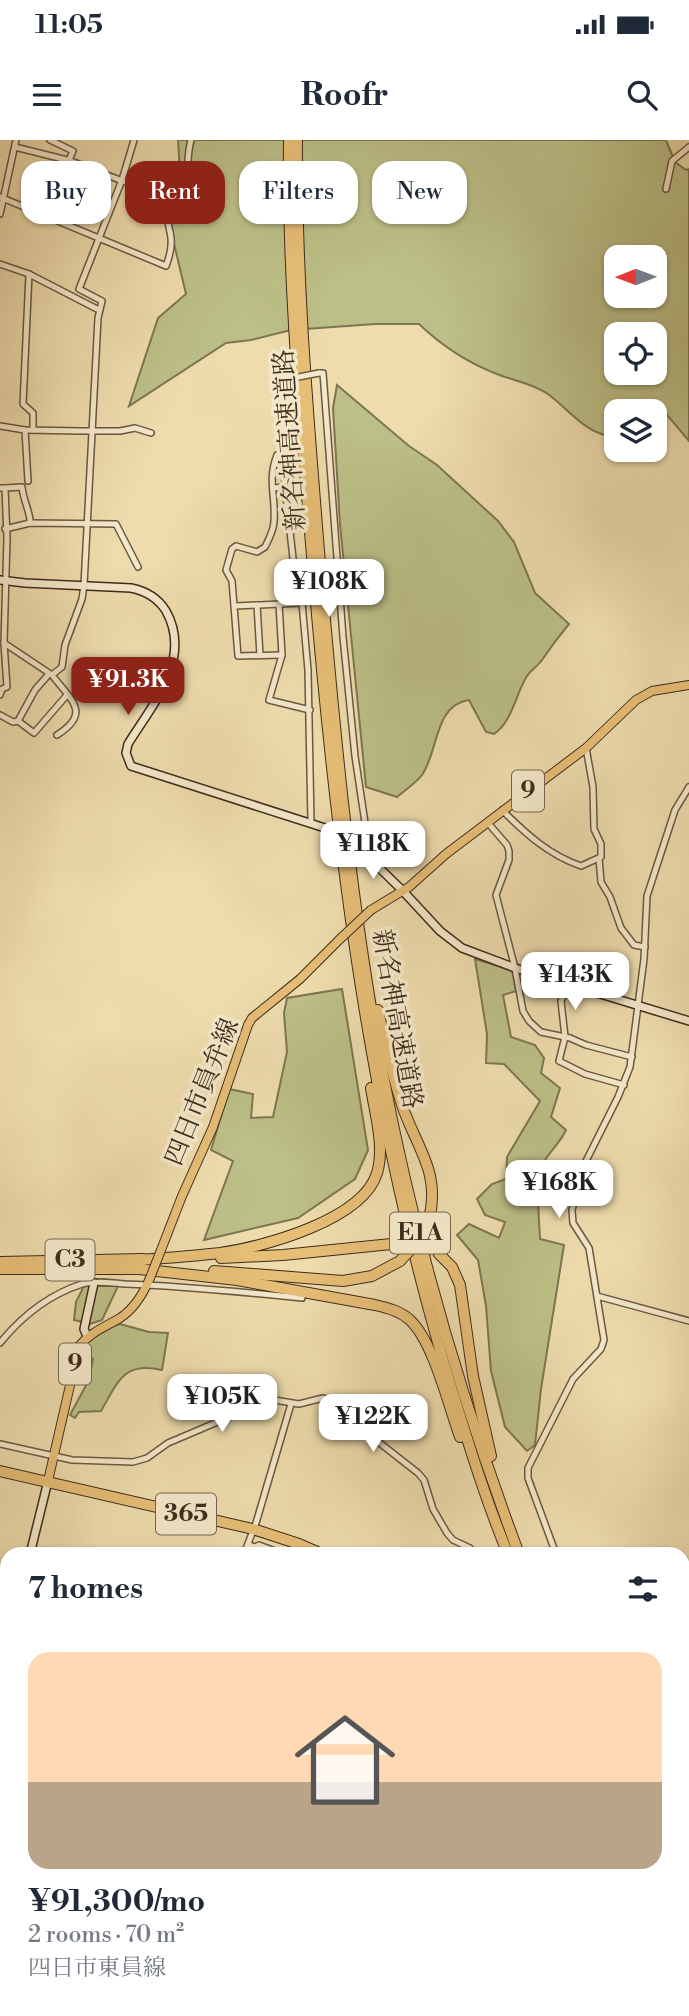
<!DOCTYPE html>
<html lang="en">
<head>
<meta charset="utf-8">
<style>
  :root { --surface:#fff; --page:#f2f2f3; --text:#1f2937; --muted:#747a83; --line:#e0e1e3; --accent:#8f2418 }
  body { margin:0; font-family:"Libre Bodoni","Noto Serif JP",serif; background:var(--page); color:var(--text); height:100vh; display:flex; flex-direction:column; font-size:26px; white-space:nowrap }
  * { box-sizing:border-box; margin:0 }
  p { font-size:23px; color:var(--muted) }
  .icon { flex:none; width:38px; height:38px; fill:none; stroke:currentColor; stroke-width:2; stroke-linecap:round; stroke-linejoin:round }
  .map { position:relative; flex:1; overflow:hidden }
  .side { position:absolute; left:0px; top:1407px; width:690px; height:469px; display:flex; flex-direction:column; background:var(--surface); border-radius:21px 21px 0 0; box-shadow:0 2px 5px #0004 }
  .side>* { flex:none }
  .top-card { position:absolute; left:21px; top:21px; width:648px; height:63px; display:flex; gap:14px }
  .needle { width:46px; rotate:269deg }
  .controls { position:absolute; left:604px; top:105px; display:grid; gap:14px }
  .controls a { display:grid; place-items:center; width:63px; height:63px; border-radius:14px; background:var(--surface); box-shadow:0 2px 5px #0004; font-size:35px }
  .price { position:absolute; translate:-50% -60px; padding:0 16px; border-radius:14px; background:#fff; color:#222; font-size:23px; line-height:46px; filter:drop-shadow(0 2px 4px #0008) }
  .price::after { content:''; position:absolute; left:50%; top:42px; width:21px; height:16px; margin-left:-10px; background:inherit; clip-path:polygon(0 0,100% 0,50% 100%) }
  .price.active { background:var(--accent); color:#fff }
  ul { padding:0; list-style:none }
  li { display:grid; align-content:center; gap:14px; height:371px; padding:0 28px }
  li+li { border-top:2px solid var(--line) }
  li span { display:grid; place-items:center; height:217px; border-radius:21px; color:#555 }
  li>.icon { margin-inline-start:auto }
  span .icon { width:126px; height:126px; fill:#fffc; stroke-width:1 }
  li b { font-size:30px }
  h2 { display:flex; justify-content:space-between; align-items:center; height:84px; padding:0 28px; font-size:30px }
  .chip { padding:0 24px; border-radius:21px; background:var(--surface); box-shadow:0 2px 5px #0004; font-size:24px; line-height:63px }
  .chip.active { background:var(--accent); color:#fff }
  .status { display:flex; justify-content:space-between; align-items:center; height:49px; padding:0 35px; background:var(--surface); direction:ltr }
  .status svg { height:19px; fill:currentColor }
  header { display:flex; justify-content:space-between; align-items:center; height:91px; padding:0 28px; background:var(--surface); font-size:32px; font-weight:800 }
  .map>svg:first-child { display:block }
</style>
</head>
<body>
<div class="status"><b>11:05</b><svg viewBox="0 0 49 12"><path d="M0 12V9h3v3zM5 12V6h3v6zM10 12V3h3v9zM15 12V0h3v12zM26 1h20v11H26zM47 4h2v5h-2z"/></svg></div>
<header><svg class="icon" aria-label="menu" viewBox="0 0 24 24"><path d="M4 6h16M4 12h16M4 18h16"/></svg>Roofr<svg class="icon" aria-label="search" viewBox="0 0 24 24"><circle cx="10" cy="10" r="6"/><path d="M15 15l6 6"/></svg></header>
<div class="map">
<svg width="689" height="1876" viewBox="0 0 689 1876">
  <rect width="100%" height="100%" fill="#eedcad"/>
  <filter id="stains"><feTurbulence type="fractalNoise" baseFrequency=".00286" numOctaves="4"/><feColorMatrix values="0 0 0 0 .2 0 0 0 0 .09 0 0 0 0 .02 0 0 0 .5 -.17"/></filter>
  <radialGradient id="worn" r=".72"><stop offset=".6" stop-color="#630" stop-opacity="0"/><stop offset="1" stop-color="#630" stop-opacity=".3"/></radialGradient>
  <g fill="#bcbf87" stroke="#7d7652" stroke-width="2" fill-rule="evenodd">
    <path d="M178,0H666L675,22L686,30L689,29V301L663,270L653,267L644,271H616V293L610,296C584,292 568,269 548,254C532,243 514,241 497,234C468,223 441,205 419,184H375L291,190L251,200L226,203L129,266L158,178L186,154L170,87L171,57L181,49ZM616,117H654V156H616ZM616,194H654V233H616Z"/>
    <path d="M337,245L409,306L437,325L498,381L514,402L535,453L569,484C559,496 550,508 542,520C538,526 531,530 527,536C515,555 513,581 494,594L486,592L469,560C434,565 439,610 422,635C416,643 405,650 397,657L366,647L340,384L333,268Z"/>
    <path d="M475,819L512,830L516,851L503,855L511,897L535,905L544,918L541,933L560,948L551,977L566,990C561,1001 554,1007 547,1017C534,1036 539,1076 540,1099L564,1105L541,1249L535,1305L527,1311L505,1287L491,1231L486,1166L478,1120L457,1095L469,1084L499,1098L505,1082L485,1075L477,1059L492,1044L506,1039L507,1017L540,961L504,924L486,923L487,894Z"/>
    <path d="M342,849L368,1010L355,1039L298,1078L204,1100L233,1021L211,1010L229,949L253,954L251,978L273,977L287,912L284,873L287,858Z"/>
    <path d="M84,1146H118L102,1180L90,1184L74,1180L76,1162Z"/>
    <path d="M120,1184L149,1192L168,1193L162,1230C123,1221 118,1242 101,1271L79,1272L75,1278L70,1275L89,1240L93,1219L81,1212L96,1192Z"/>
  </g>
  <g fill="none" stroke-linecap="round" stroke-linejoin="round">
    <g stroke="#9eb9b5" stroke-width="8">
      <path d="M683,1449L689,1435"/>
      <path d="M682,1537L689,1532"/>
      <path d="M384,1876L387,1869"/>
    </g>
    <path stroke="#cbb990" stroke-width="10" stroke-dasharray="10 5" stroke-linecap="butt" d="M415,1104L439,1114"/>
    <defs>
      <g id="street">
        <path d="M50,0L73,11L69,20"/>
        <path d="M15,7L71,21L174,61"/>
        <path d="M666,49L672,21L689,7"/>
        <path d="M0,57L166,126C169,118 172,108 171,99C171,92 167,85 168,77C170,60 181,62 185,50C189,37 186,17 191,0"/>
        <path d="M0,74L16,0"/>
        <path d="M0,124L29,134L97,169"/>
        <path d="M29,134L23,264L33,273V290"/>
        <path d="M319,233H323L343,497L355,616L367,696L373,708L370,717"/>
        <path d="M0,286L25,290L81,291H120L135,288L151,293"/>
        <path d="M25,290L28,341"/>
        <path d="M277,315C267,341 276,356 274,381C274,390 269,399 265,407L257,412L236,406L232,409L226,430L232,441L238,516L282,515"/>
        <path d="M285,347L282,239H288"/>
        <path d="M0,348H5L7,398L4,503L7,547L2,549L0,555"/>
        <path d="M5,348L22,347C23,360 31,374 30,383"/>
        <path d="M273,348L285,347L294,427L302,463L308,530L311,682"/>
        <path d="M5,389L30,383L116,384L138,427"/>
        <path d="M279,464L282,515L269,560L310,570"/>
        <path d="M257,465L260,515"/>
        <path d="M235,466L302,463"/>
        <path d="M4,503L52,535L62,527L65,505L82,459L84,445L98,178L102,161L79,149L122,40L134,0"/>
        <path d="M52,535C71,560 92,573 57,595"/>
        <path d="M0,575L13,582L18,581L34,593L67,555"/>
        <path d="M18,581L35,550L49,534"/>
        <path d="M502,670C526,694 549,715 581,726L601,717V704L594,689L593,647L586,608"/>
        <path d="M488,683L507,705L509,711V720L496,755L515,828L523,871L529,881L541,892L570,898L586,905L632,917"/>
        <path d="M599,718L601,742L610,757L621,788L634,805L645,807"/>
        <path d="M569,845L561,861L565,897L559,921L585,934L624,945"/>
        <path d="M597,1156L689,1181"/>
        <path d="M0,1203C22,1176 48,1155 82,1144C94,1140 112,1143 125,1144C184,1146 243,1152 302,1158"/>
        <path d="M0,1304L72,1320L133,1322L147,1318L168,1303L234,1275L255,1263L274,1260L299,1264L323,1258L332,1261L358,1286L418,1333L424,1340L433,1369L447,1393L453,1400L470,1408L472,1414"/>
        <path d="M249,1405L255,1407L259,1405L283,1414"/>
        <path d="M244,1414L256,1383L291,1264"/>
        <path d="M556,1414L528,1338V1328L573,1239L601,1209L604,1200L589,1108L573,1083L572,1070L583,1027L618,957L630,927L644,819L647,756L675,670L689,647"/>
        <path d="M0,1471L7,1472"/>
        <path d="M682,1600L689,1590"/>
        <path d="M0,1634L7,1640"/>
        <path d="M682,1644L689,1649"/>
        <path d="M682,1662L689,1666"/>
        <path d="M682,1729L689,1720"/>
        <path d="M682,1766L689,1778"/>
        <path d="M447,1869L460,1876"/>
        <path d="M25,1876L28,1869"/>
        <path d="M73,1876L82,1869"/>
        <path d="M103,1876L105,1869"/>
        <path d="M144,1876L147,1869"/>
        <path d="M583,1876L588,1869"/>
      </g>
      <g id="secondary">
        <path d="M0,440L25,443L131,448C146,451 158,458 166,471C193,519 152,565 128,604L126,613L131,626L325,688"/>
        <path d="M362,711L402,750L440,791L462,808L515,828L689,881"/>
        <path d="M87,1196L84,1189L94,1143"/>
        <path d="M30,1414L48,1341"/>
        <path d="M682,1460L689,1445"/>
        <path d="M0,1542L7,1512"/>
        <path d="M682,1587L689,1581"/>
        <path d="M357,1876L361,1869"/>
        <path d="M434,1876L439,1869"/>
      </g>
      <g id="primary">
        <path d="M371,770L409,747L446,714L586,608L636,560L652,551L689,545"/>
        <path d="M161,1110L182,1056L213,987L248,885L252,878L300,839L340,799"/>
        <path d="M48,1341L79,1206C91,1192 105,1187 120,1178C134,1169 144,1152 150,1138"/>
      </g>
      <g id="highway">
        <path d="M289,0C287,147 302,294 314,440C337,714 371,986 452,1250C469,1305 486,1361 508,1414"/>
        <path d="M297,0C296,137 308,274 319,411C334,586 350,762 383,935C414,1097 461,1259 519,1414"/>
        <path d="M378,870C385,902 392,934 402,965C416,1007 441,1032 429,1079"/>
        <path d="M439,1114L452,1127L460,1145L473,1236L491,1316"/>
        <path d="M221,1118L283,1115L401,1103"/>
        <path d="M139,1120C166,1118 193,1116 220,1113C263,1107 363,1080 377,1033C385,1007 375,974 371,948"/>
        <path d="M0,1122L143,1119"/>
        <path d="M0,1129H143"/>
        <path d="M139,1129L237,1140L375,1165C388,1168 400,1171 410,1180C434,1203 448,1264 460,1297"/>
        <path d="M214,1131L343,1141L372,1136L400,1121"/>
        <path d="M0,1331L253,1389L299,1404L322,1414"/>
        <path d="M682,1653L689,1657"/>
        <path d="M682,1788L689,1801"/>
        <path d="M682,1805L689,1818"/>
      </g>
    </defs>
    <use href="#street" stroke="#6a5840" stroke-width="8"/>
    <use href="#secondary" stroke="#3e2c1c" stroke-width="10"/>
    <use href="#primary" stroke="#3e2c1c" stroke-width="10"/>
    <use href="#highway" stroke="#3e2c1c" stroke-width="12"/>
    <use href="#street" stroke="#f4e8ca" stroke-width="5"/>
    <use href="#secondary" stroke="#f4e8ca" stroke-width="7"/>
    <use href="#primary" stroke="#e7be76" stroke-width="8"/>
    <use href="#highway" stroke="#e7be76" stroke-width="10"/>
    <defs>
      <path id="street-bridge" d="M288,239L319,233"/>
      <path id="secondary-bridge" d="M325,688L362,711"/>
      <g id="primary-bridge">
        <path d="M340,799L371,770"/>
        <path d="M150,1138L161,1110"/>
      </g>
      <path id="highway-bridge" d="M400,1121L414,1106L429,1079"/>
    </defs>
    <use href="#street-bridge" stroke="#6a5840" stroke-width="8" stroke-linecap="butt"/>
    <use href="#secondary-bridge" stroke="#3e2c1c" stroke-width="10" stroke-linecap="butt"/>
    <use href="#primary-bridge" stroke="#3e2c1c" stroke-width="10" stroke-linecap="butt"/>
    <use href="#highway-bridge" stroke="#3e2c1c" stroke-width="12" stroke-linecap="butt"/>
    <use href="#street-bridge" stroke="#f4e8ca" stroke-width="5"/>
    <use href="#secondary-bridge" stroke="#f4e8ca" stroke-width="7"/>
    <use href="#primary-bridge" stroke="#e7be76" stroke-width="8"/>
    <use href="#highway-bridge" stroke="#e7be76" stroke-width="10"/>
  </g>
  <g text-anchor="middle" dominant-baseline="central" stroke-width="7" stroke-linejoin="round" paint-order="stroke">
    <g fill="#f4e8ca" stroke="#756450" stroke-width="2">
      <rect x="512" y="630.5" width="32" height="41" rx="5"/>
      <rect x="390" y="1072.5" width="60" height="41" rx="5"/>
      <rect x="45.5" y="1099.5" width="49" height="41" rx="5"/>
      <rect x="59" y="1203.5" width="32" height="41" rx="5"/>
      <rect x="156" y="1353.5" width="60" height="41" rx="5"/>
    </g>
    <g font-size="24" font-weight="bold" fill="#3e2c1c">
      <text x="528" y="651">9</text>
      <text x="420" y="1093">E1A</text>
      <text x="70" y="1120">C3</text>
      <text x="75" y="1224">9</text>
      <text x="186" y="1374">365</text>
    </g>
    <g font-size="26" fill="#3e2c1c" stroke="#f4e8ca">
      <text transform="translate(290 300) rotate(-94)">新名神高速道路</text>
      <text transform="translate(397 879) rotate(80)">新名神高速道路</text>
      <text transform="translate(202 952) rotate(-68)">四日市員弁線</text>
    </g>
  </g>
  <rect width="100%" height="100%" filter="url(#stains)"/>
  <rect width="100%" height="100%" fill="url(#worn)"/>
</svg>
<div class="controls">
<a><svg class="needle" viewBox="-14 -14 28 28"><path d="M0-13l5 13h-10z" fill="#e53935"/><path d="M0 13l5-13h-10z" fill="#747a83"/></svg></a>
<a><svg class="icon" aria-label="locate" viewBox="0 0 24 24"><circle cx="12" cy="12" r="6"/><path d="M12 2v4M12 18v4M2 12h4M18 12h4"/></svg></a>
<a><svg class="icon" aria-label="layers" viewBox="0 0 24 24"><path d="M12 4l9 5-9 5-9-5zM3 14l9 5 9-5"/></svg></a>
</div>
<b class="price" style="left:329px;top:479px">¥108K</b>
<b class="price active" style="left:128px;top:577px">¥91.3K</b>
<b class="price" style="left:373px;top:741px">¥118K</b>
<b class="price" style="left:575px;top:872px">¥143K</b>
<b class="price" style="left:559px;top:1080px">¥168K</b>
<b class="price" style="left:222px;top:1294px">¥105K</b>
<b class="price" style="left:373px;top:1314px">¥122K</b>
<div class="top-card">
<a class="chip">Buy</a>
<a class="chip active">Rent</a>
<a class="chip">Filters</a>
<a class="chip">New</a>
</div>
<section class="side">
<h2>7 homes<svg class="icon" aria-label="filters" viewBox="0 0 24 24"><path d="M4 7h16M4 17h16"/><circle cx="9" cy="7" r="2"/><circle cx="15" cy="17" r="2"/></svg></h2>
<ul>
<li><span style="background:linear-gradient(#ffd9b3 60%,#b9a48a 0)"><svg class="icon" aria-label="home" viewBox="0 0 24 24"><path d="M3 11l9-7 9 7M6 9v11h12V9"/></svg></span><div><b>¥91,300/mo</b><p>2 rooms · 70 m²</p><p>四日市東員線</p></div></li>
</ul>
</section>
</div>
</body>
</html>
